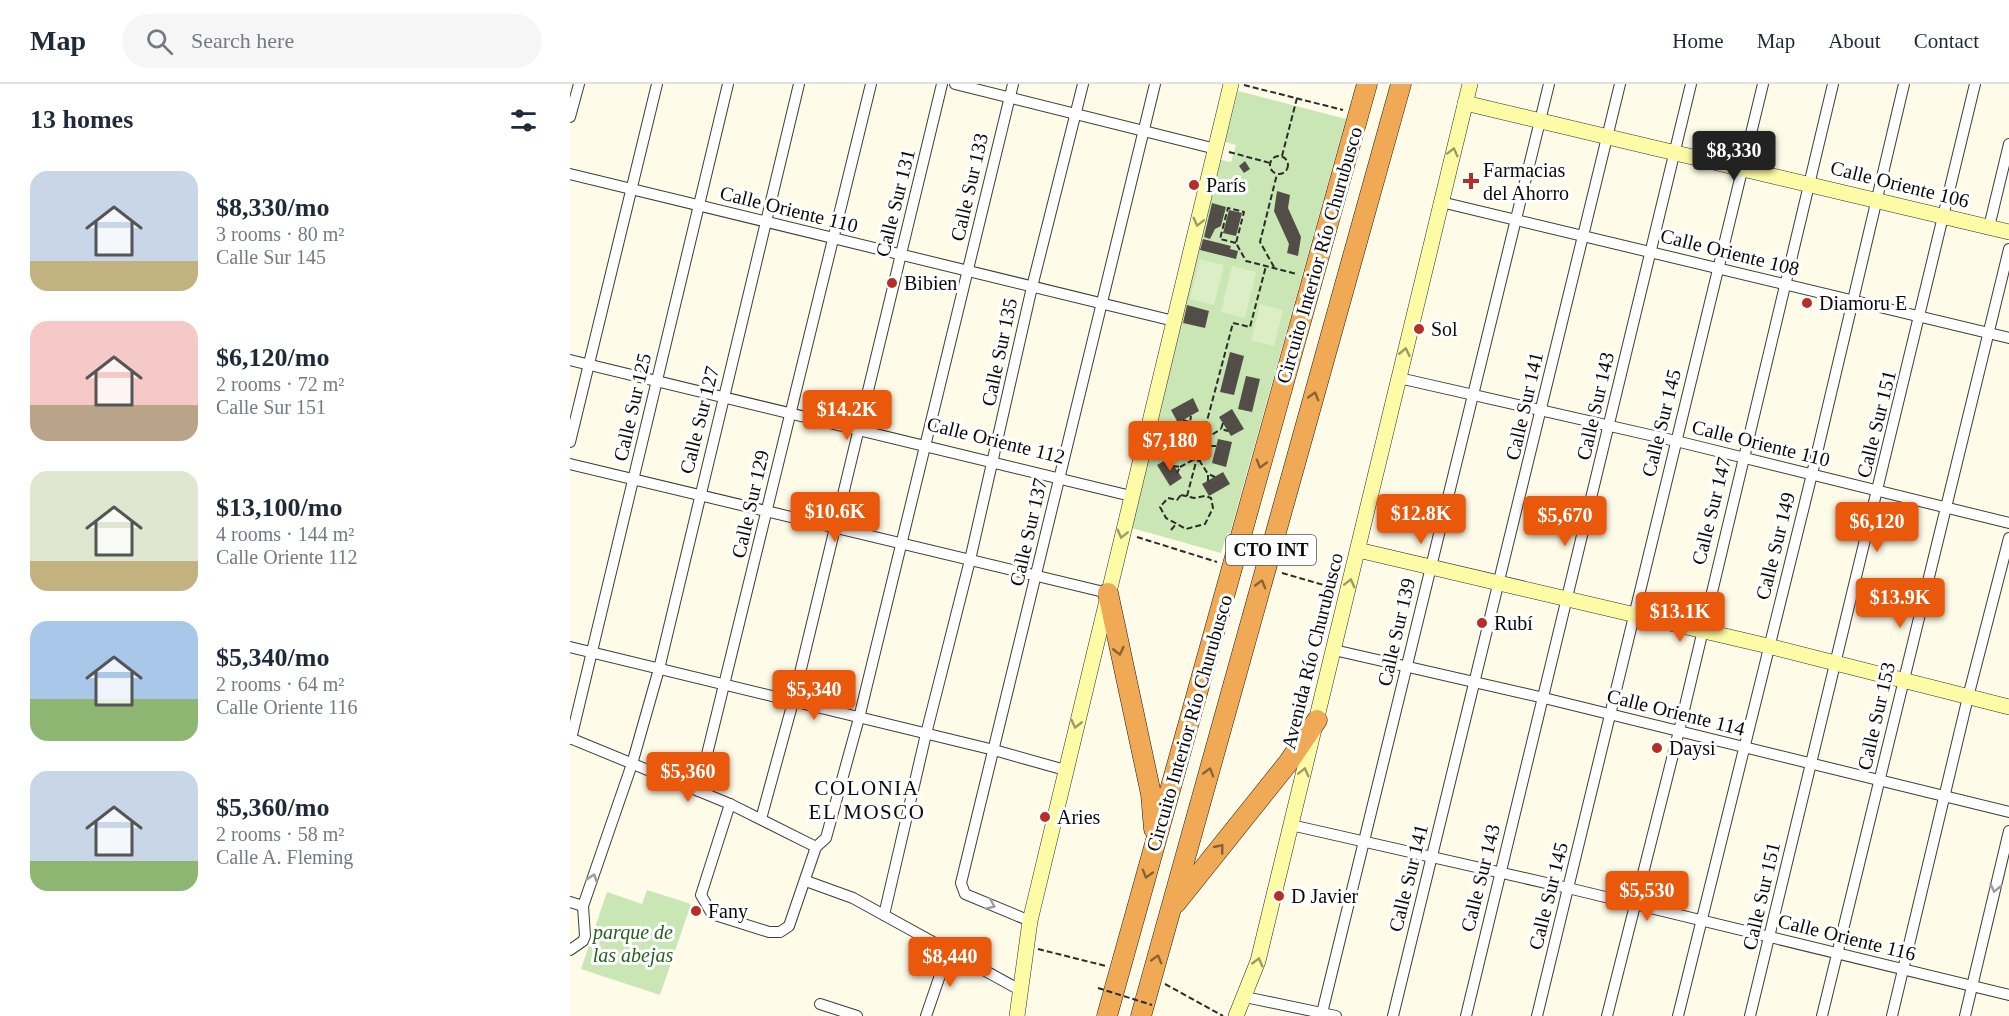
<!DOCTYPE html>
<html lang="en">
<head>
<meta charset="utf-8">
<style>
  :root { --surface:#fff; --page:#f6f6f7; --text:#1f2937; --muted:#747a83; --line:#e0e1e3; --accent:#ea580c }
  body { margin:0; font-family:"Times New Roman",serif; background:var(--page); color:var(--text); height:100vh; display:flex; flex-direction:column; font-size:22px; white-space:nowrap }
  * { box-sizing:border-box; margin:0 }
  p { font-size:20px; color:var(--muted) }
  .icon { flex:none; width:33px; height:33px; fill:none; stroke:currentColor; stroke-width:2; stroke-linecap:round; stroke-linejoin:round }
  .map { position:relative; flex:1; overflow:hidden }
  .sheet { display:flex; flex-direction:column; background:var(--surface); width:570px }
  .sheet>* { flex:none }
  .price { position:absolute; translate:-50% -51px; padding:0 14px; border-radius:6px; background:var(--accent); color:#fff; font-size:20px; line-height:39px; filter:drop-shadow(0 2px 3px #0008) }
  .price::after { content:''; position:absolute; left:50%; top:36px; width:18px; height:14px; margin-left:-9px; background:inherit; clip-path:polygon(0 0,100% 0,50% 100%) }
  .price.on { background:#222; color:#fff }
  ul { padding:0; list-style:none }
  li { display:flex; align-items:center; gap:18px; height:150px; padding:0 30px }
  li span { display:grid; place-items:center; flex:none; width:168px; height:120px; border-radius:18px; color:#555 }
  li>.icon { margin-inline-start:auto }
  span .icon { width:72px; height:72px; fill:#fffc; stroke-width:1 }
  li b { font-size:26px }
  h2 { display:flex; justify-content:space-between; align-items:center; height:72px; padding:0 30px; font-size:26px }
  header { display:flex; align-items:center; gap:36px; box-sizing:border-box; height:84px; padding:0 30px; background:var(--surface); border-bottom:2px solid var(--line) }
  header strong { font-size:28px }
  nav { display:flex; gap:33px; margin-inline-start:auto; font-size:21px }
  .search { width:420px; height:54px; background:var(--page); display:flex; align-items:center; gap:15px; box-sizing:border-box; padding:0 21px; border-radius:33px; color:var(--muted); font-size:22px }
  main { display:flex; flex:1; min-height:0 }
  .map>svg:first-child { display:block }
</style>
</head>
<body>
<header>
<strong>Map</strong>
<div class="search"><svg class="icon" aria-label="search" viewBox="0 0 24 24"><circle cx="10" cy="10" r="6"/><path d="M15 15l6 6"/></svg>Search here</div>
<nav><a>Home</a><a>Map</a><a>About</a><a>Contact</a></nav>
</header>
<main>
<section class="sheet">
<h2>13 homes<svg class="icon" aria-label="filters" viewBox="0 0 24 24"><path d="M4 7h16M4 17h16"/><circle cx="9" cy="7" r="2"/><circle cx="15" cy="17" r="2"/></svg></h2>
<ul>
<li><span style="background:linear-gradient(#c9d6e8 75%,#c2b280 0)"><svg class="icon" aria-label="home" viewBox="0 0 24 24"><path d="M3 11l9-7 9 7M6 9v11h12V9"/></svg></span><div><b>$8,330/mo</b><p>3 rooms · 80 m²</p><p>Calle Sur 145</p></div></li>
<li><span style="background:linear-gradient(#f6c9c9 70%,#b9a48a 0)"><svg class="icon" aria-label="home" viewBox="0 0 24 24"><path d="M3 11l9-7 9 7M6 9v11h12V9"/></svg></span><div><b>$6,120/mo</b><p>2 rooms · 72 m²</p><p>Calle Sur 151</p></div></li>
<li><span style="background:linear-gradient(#dfe7d0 75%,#c2b280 0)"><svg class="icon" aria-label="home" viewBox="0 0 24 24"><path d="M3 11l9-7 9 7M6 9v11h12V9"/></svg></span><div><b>$13,100/mo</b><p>4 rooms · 144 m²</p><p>Calle Oriente 112</p></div></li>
<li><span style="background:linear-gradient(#a9c7e8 65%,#8fb573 0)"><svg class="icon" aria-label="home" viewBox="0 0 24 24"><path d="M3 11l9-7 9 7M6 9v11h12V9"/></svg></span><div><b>$5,340/mo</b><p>2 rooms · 64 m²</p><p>Calle Oriente 116</p></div></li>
<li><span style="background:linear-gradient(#c9d6e8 75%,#8fb573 0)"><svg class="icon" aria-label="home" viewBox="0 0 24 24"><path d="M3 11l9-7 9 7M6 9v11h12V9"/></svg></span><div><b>$5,360/mo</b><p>2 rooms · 58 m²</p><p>Calle A. Fleming</p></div></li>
</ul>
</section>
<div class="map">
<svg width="1439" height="932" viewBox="0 0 1439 932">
  <rect width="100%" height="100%" fill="#fefce8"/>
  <g fill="#cae6b4">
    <path d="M668,7L776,35L660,449H657L651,469L562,444L651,76L661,78L666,61L655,58Z"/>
    <path d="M77,806L121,820L90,911L11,885L37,808L72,820Z"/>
  </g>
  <g fill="#dceec6">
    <path d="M630,175L654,181L644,221L620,215Z"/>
    <path d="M662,182L686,188L675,234L651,228Z"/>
    <path d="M690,220L713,226L704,262L681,257Z"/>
  </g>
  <g fill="#524d47">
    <path d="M675,77L680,85L674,89L669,82Z"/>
    <path d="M707,107L720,111L718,124L731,153L728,172L717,169L719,160L704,127Z"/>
    <path d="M642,119L656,123L651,142L645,145L640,155L634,153Z"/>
    <path d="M659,126L672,129L666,152L653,149Z"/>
    <path d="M633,155L661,162L660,165L668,167L666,175L630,166Z"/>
    <path d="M617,221L639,227L635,244L613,239Z"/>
    <path d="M660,268L674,272L664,311L650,308Z"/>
    <path d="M676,292L690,295L682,328L668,325Z"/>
    <path d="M623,314L629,327L608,339L601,326Z"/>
    <path d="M662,325L674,345L661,352L649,333Z"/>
    <path d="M606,345L620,349L614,372L599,368Z"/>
    <path d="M648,355L662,358L656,383L642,379Z"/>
    <path d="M599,374L612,394L600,402L587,381Z"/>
    <path d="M653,388L660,400L639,412L632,400Z"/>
  </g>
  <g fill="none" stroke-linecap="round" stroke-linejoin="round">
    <defs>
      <g id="street">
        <path d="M385,0L646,65"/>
        <path d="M0,33L9,0"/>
        <path d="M0,90L604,237"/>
        <path d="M871,118L1439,254"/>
        <path d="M1419,143L1439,60"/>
        <path d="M0,276L561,412"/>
        <path d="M829,294L1106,357L1439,439"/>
        <path d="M0,358L87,0"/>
        <path d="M0,380L538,509"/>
        <path d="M0,563L424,666L495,686"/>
        <path d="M764,566L974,614L1439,728"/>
        <path d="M0,654L160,720L246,763"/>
        <path d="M1,655L158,0"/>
        <path d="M128,707L301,0"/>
        <path d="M160,720L131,811L142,830L199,848H210L219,842L246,763L256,754L289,634L443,0"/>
        <path d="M191,735L223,618L372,0"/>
        <path d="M721,741L998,804L1439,911"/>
        <path d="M236,797L283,814L450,906"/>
        <path d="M0,818L13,822"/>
        <path d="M314,831L356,650L400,476L462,203L513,0"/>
        <path d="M460,837L395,810L391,799L585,0"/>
        <path d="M0,866L13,857L15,852L13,822L62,680L89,585L229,0"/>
        <path d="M675,913L766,932"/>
        <path d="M250,920L287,932"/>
        <path d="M752,929L979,0"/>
        <path d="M356,932L378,868"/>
        <path d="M823,932L1050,0"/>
        <path d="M896,932L1121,0"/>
        <path d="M967,932L1193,0"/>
        <path d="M1037,932L1109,647L1263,0"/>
        <path d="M1108,932L1242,390L1334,0"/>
        <path d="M1180,932L1405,0"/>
        <path d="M1252,932L1439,165"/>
        <path d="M1322,932L1398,613L1439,454"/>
        <path d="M1395,932L1439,747"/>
      </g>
      <g id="secondary">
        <path d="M895,19L1439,148"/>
        <path d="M788,466L1198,562L1439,623"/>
        <path d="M447,932L460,837L661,0"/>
        <path d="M666,932L688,877L900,0"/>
      </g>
      <g id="highway">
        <path d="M538,509L581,710L584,745"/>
        <path d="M606,819L718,679L747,636"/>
        <path d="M537,932L797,0"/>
        <path d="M571,932L831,0"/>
      </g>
    </defs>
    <use href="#street" stroke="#3d3d3d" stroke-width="12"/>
    <use href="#secondary" stroke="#2c2c2c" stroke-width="16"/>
    <use href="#highway" stroke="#1b1b1b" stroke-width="21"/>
    <g stroke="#2c2c2c" stroke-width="2" stroke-dasharray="6 3" stroke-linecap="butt">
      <path d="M674,1L773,26"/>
      <path d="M659,68L700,79"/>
      <circle cx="709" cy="81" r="9"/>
      <path d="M712,72L727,14"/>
      <path d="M666,159L650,155L658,124L674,128L666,159L676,177L727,190"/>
      <path d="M704,183L690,158L707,90"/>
      <path d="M613,336L620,338L621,332"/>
      <path d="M620,338L630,353"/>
      <path d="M653,339L651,345L658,347"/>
      <path d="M633,352L663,239L680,243L696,182"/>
      <path d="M633,352C642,366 642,371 626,378L619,368L620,361Z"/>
      <path d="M616,355L622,358"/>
      <path d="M635,355L651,345"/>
      <path d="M640,362H646"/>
      <path d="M629,376L638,390"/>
      <path d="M603,382L610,383L607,389"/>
      <path d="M610,383L623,376"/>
      <path d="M638,397V390L645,393"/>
      <path d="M611,411L624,414L635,412L641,414L643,424L635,440L616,445L596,434L590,423L598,414L607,416Z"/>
      <path d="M617,412L626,378"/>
      <path d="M601,446L607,439"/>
      <path d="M567,453L647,478"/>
      <path d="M712,489L764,504"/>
      <path d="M468,865L536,882"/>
      <path d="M595,900L653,932"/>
    </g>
    <use href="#street" stroke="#fff" stroke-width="10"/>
    <use href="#secondary" stroke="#fdfba5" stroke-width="15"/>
    <use href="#highway" stroke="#f0aa55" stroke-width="20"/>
    <g stroke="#2c2c2c" stroke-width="2" stroke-dasharray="6 3" stroke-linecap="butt">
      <path d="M659,451L708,467"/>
      <path d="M528,904L582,921"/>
    </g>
  </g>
  <defs><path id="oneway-chevron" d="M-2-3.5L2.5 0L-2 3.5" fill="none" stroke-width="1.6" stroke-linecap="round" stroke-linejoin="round" transform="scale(1.5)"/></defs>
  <g stroke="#9c9b67">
    <use href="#oneway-chevron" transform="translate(883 68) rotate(-76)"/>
    <use href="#oneway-chevron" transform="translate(628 138) rotate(104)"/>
    <use href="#oneway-chevron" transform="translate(835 268) rotate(-77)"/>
    <use href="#oneway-chevron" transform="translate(552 450) rotate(104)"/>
    <use href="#oneway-chevron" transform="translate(780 499) rotate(-76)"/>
    <use href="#oneway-chevron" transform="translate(506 640) rotate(103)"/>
    <use href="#oneway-chevron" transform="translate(734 688) rotate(-76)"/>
    <use href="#oneway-chevron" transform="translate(688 878) rotate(-75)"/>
  </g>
  <g stroke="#886233">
    <use href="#oneway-chevron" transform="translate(744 312) rotate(-74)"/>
    <use href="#oneway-chevron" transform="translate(691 380) rotate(106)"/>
    <use href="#oneway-chevron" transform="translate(691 500) rotate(-74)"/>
    <use href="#oneway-chevron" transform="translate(549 567) rotate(77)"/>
    <use href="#oneway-chevron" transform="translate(639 688) rotate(-74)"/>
    <use href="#oneway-chevron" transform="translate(650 764) rotate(-51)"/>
    <use href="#oneway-chevron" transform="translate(577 790) rotate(106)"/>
    <use href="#oneway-chevron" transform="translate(587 875) rotate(-74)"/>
  </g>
  <g stroke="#9d9d9d">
    <use href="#oneway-chevron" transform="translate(23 794) rotate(-71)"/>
    <use href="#oneway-chevron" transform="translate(1425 804) rotate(103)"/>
    <use href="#oneway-chevron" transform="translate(421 821) rotate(23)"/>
  </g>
  <g fill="#b52e28" stroke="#fff" stroke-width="2">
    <path d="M898 88h6v6h6v6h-6v6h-6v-6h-6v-6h6z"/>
    <circle cx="624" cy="101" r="6"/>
    <circle cx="322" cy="199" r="6"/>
    <circle cx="1237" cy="219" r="6"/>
    <circle cx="849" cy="245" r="6"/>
    <circle cx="912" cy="539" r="6"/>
    <circle cx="1087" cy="664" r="6"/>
    <circle cx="475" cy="733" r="6"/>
    <circle cx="709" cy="812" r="6"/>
    <circle cx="126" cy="827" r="6"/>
  </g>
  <g text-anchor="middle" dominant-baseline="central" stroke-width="6" stroke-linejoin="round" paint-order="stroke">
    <rect fill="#fff" stroke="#545454" stroke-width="1.5" x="656" y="451" width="90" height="30" rx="4.5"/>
    <g font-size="18" font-weight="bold" fill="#0a0a0a">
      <text x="701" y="466">CTO INT</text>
    </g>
    <g font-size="20" fill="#0a0a0a" stroke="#fff" text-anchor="start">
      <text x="913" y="86">Farmacias<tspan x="913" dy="23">del Ahorro</tspan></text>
      <text x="636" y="101">París</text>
      <text x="334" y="199">Bibien</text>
      <text x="1249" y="219">Diamoru E</text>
      <text x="861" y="245">Sol</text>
      <text x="924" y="539">Rubí</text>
      <text x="1099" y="664">Daysi</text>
      <text x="487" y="733">Aries</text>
      <text x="721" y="812">D Javier</text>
      <text x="138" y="827">Fany</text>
    </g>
    <g font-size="20" fill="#0a0a0a" stroke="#fff">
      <text transform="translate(1330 100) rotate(14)">Calle Oriente 106</text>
      <text transform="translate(399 103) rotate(-77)">Calle Sur 133</text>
      <text transform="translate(325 119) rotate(-76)">Calle Sur 131</text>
      <text transform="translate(219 125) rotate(14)">Calle Oriente 110</text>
      <text transform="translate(1160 168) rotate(14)">Calle Oriente 108</text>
      <text transform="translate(749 171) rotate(-74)">Circuito Interior Río Churubusco</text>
      <text transform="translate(429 268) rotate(-78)">Calle Sur 135</text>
      <text transform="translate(954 322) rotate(-77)">Calle Sur 141</text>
      <text transform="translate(1025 322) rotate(-77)">Calle Sur 143</text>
      <text transform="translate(62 323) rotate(-77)">Calle Sur 125</text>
      <text transform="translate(129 336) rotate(-76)">Calle Sur 127</text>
      <text transform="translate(1091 339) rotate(-76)">Calle Sur 145</text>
      <text transform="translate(1306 340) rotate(-76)">Calle Sur 151</text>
      <text transform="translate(426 356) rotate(14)">Calle Oriente 112</text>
      <text transform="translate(1191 359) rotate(14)">Calle Oriente 110</text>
      <text transform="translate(180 420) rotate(-77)">Calle Sur 129</text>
      <text transform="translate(1141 427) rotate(-76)">Calle Sur 147</text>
      <text transform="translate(458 448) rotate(-77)">Calle Sur 137</text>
      <text transform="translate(1205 462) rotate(-76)">Calle Sur 149</text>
      <text transform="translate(826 548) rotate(-77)">Calle Sur 139</text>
      <text transform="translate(742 567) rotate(-76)">Avenida Río Churubusco</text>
      <text transform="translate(1106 628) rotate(14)">Calle Oriente 114</text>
      <text transform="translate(1306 632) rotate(-77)">Calle Sur 153</text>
      <text transform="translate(619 639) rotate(-74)">Circuito Interior Río Churubusco</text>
      <text transform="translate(838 794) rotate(-76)">Calle Sur 141</text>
      <text transform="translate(910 794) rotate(-76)">Calle Sur 143</text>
      <text transform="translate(978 812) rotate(-76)">Calle Sur 145</text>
      <text transform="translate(1191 812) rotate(-77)">Calle Sur 151</text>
      <text transform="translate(1277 853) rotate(14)">Calle Oriente 116</text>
    </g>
    <g font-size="20" font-style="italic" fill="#255f1e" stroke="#fff">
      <text x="63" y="848">parque de<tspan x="63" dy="23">las abejas</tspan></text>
    </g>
    <g font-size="21" letter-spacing="1.5" fill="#0a0a0a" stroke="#fff">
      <text x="297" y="704">COLONIA<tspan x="297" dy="24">EL MOSCO</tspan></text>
    </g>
  </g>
</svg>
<b class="price on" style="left:1164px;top:98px">$8,330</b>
<b class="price" style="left:277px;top:357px">$14.2K</b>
<b class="price" style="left:600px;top:388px">$7,180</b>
<b class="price" style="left:265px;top:459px">$10.6K</b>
<b class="price" style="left:851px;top:461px">$12.8K</b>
<b class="price" style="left:995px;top:463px">$5,670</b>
<b class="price" style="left:1307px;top:469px">$6,120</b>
<b class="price" style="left:1330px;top:545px">$13.9K</b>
<b class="price" style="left:1110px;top:559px">$13.1K</b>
<b class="price" style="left:244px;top:637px">$5,340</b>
<b class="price" style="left:118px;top:719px">$5,360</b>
<b class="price" style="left:1077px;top:838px">$5,530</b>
<b class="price" style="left:380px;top:904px">$8,440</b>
</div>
</main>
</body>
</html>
